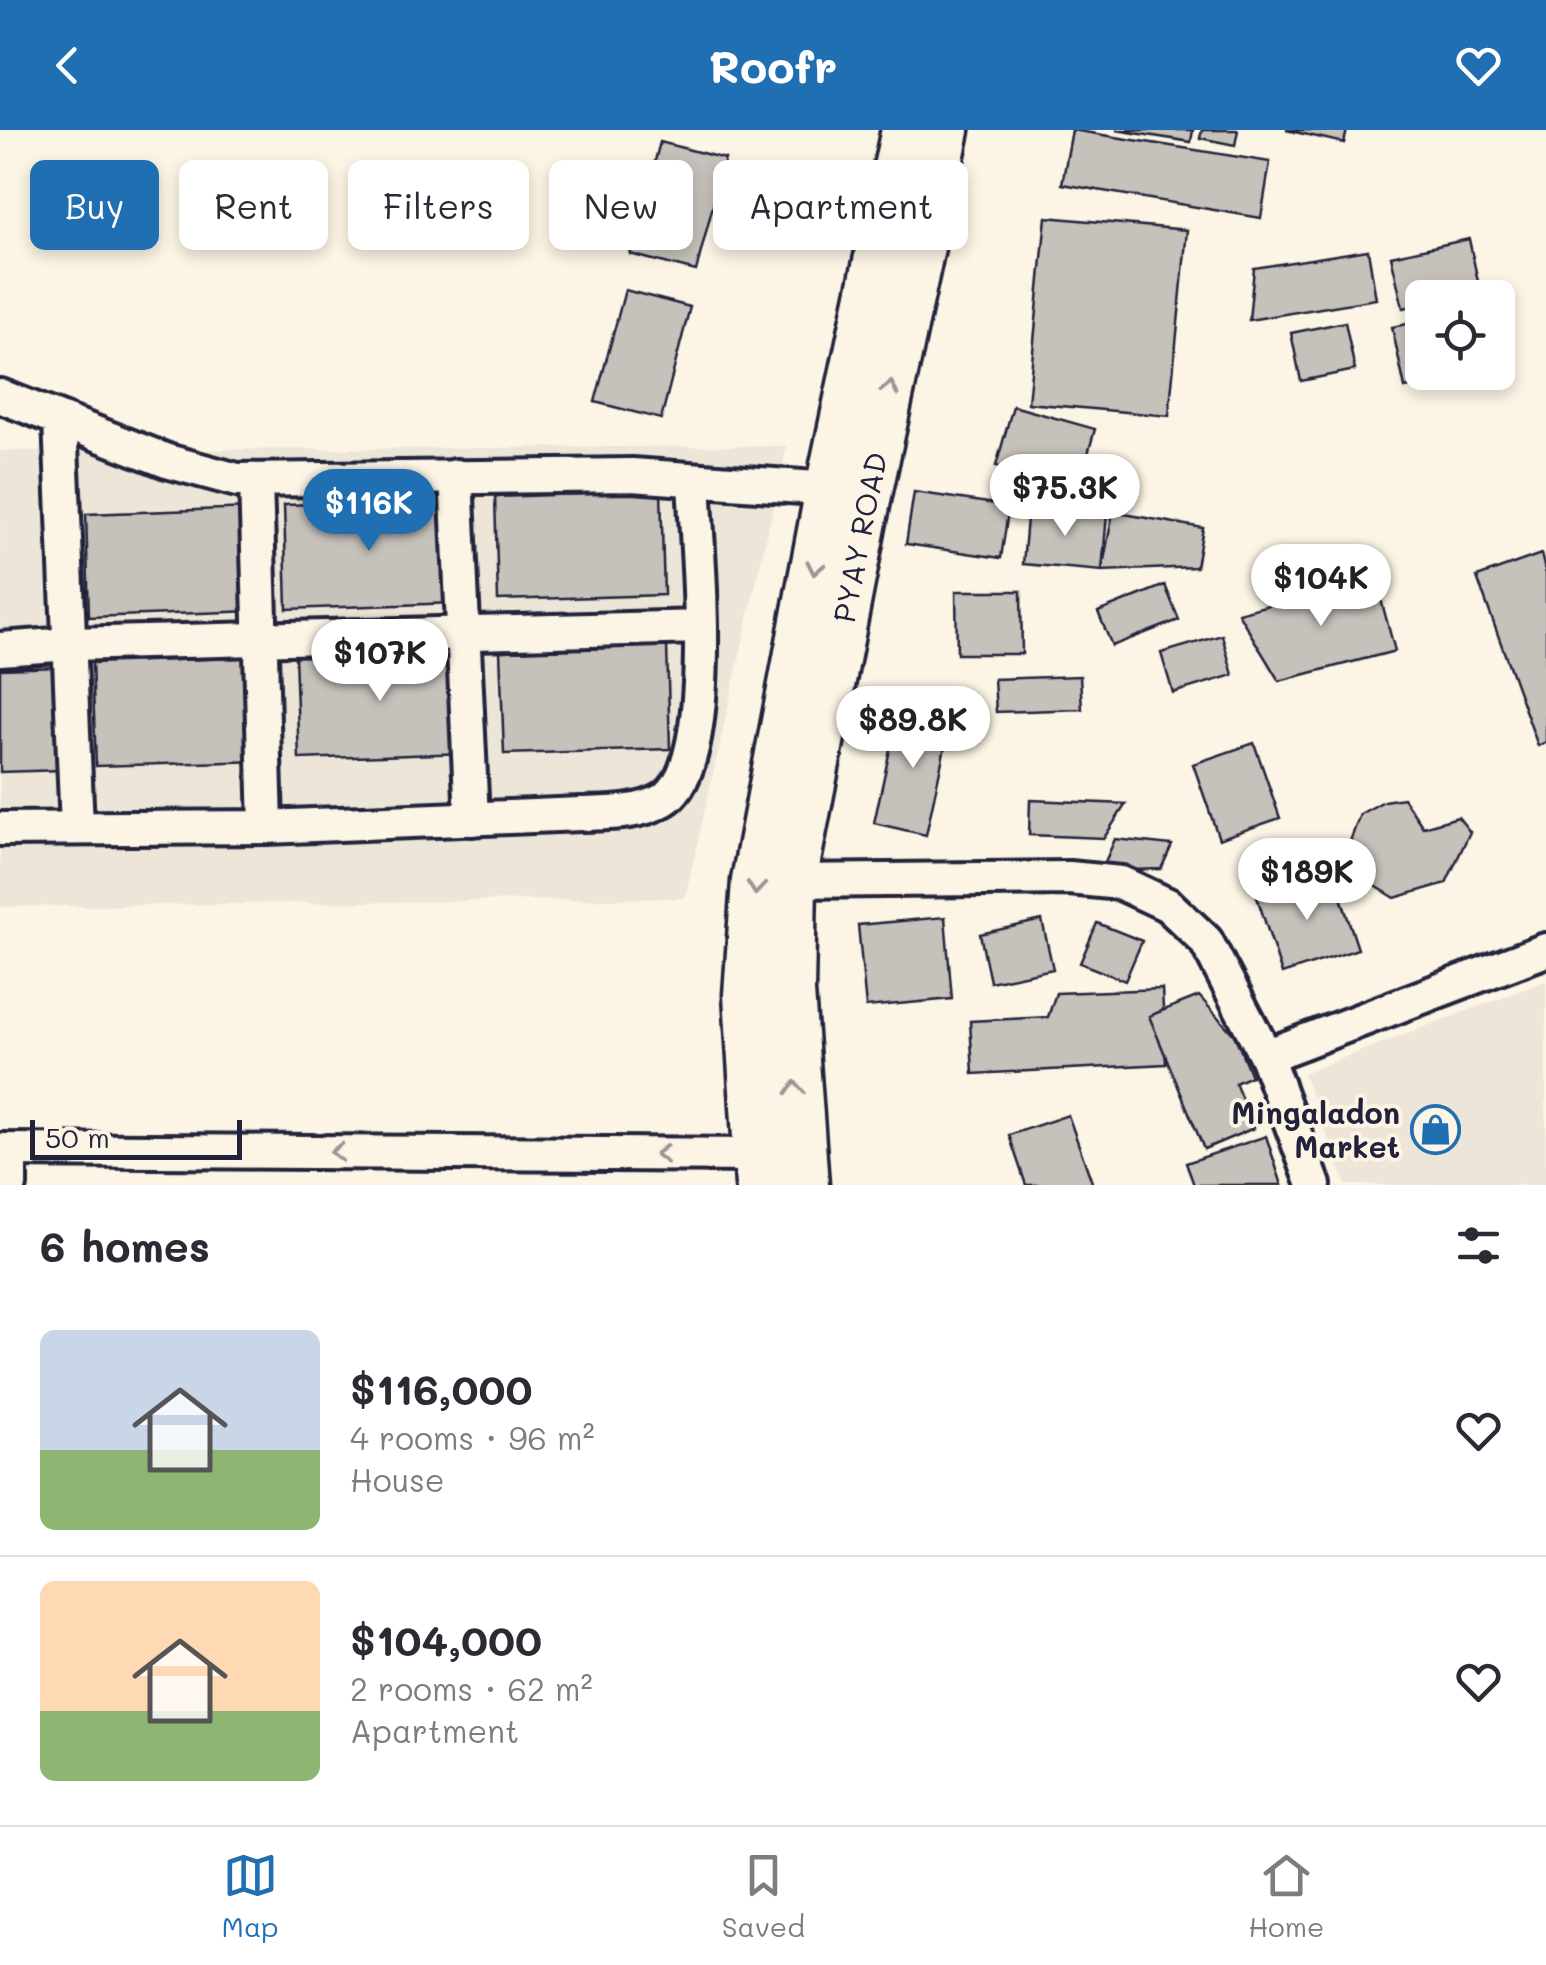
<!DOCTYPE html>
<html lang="en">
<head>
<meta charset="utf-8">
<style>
  :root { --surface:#fff; --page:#f7f7f7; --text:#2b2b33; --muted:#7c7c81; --line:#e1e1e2; --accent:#1f6fb2 }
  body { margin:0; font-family:Mali,sans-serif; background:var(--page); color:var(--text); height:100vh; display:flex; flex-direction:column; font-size:38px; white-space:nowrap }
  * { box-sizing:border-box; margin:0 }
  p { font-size:32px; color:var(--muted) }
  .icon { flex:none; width:55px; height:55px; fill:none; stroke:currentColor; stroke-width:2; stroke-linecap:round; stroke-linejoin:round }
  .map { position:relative; height:1055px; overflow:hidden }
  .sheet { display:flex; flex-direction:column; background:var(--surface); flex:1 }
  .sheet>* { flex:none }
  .hud { position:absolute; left:30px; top:30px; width:1000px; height:90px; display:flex; gap:20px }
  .controls { position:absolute; left:1405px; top:150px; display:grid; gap:20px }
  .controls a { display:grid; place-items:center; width:110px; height:110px; border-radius:15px; background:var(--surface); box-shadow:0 5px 15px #0003; font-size:50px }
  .scale { position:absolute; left:30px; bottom:25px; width:212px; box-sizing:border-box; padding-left:10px; border:5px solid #22223b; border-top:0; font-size:28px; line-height:35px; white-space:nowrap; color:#22223b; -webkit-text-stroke:8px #fcf5e5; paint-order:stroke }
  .price { position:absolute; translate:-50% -85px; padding:0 22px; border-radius:35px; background:#fff; color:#222; font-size:32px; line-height:65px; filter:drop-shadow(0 2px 5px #0008) }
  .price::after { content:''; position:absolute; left:50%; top:60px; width:30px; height:22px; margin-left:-15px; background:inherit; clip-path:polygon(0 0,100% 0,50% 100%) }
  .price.active { background:var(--accent); color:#fff }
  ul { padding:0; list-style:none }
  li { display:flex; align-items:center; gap:30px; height:250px; padding:0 40px }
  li+li { border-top:2px solid var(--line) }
  li span { display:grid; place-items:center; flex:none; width:280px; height:200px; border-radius:15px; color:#555 }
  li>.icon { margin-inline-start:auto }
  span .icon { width:120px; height:120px; fill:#fffc; stroke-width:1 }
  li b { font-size:42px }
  h2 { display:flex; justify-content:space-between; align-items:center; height:120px; padding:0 40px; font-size:42px }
  .pill { padding:0 35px; border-radius:15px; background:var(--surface); box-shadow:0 5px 15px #0003; font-size:35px; line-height:90px }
  .pill.active { background:var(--accent); color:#fff }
  header { display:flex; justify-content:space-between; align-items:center; height:130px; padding:0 40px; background:var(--accent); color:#fff; font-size:45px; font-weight:700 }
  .dock { display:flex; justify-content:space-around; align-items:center; height:140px; border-top:2px solid var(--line); background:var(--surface); font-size:28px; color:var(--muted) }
  .dock a { display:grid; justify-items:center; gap:5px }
  .dock .active { color:var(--accent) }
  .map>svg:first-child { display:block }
</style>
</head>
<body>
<header><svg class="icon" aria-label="back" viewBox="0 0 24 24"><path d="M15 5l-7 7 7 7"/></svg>Roofr<svg class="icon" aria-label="heart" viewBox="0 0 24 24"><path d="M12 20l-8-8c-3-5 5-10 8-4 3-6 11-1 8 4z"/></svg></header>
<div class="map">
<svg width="1546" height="1055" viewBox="0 0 1546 1055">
  <rect width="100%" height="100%" fill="#fcf5e5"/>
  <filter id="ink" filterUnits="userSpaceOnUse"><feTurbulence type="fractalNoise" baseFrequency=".01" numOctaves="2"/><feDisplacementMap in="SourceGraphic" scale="20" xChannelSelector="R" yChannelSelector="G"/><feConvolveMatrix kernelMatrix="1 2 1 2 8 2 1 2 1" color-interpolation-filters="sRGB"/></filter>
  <g filter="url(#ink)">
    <g fill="#ece5d8">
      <path d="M787,316L685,768L0,777V321Z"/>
      <path d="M1546,851V1055H1346L1303,943Z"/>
    </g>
    <g fill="#c6c1bb" stroke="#22223b" stroke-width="2.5">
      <path d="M1072,0L1270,32L1261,88L1062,54Z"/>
      <path d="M1116,0H1193L1191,12Z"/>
      <path d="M1202,0H1238L1235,15L1200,8Z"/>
      <path d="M1286,0H1347L1344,13Z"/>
      <path d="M660,12L725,29L696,141L630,124Z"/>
      <path d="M1046,87L1187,100L1169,286L1028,273Z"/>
      <path d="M1469,109L1480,161L1452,168H1422V174L1403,178L1391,126Z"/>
      <path d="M1368,120L1376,169L1249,190L1254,138Z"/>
      <path d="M625,160L690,177L661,289L595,272Z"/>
      <path d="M1422,191V242H1483L1405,258L1392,197Z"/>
      <path d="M1345,192L1355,240L1301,251L1291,203Z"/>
      <path d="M1498,203L1505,238L1498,240Z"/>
      <path d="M1013,276L1095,299L1078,359L996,336Z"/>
      <path d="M661,361L664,465L498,470L495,367Z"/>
      <path d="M914,362L1009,376L1001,428L906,414Z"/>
      <path d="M450,370L454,473L287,479L284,375Z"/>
      <path d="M1028,377L1107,384L1102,441L1023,434Z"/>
      <path d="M252,378L255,481L89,487L86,384Z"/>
      <path d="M1113,382L1203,398L1196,437L1102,441Z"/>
      <path d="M1541,424L1546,444V613L1538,616L1477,447Z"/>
      <path d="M1375,447L1395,521L1279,551L1238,483Z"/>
      <path d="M1165,455L1179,490L1112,516L1098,482Z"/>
      <path d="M956,461H1021L1022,524H957Z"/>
      <path d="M1222,505L1233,545L1173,563L1161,523Z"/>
      <path d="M667,516L670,619L504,624L500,521Z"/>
      <path d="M461,520L465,623L299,629L295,526Z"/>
      <path d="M259,527L262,631L96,636L92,533Z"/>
      <path d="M60,537L63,640L0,642V539Z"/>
      <path d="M1080,546L1082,579L996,582L994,549Z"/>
      <path d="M899,578L951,589L926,705L874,693Z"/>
      <path d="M1254,613L1280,688L1219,709L1193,634Z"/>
      <path d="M1403,668L1423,697L1458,687L1470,702L1446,753L1395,768L1351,741L1344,728L1360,684L1384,671Z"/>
      <path d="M1030,670L1126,674L1104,708L1029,705Z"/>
      <path d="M1115,709L1172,715L1161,739L1101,741Z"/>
      <path d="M1333,743L1358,819L1282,844L1257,767Z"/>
      <path d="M945,787L952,869L866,877L858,795Z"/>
      <path d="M1042,790L1053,839L990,852L980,804Z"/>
      <path d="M1097,793L1142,811L1125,851L1080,833Z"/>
      <path d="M1162,859L1166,934L973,944L970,891L1048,887L1056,863Z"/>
      <path d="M1199,866L1235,906L1251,946L1235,953L1254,998L1204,1019L1149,886Z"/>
      <path d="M1068,985L1093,1055H1026L1009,1005Z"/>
      <path d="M1266,1006L1282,1055H1194L1186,1033Z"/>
    </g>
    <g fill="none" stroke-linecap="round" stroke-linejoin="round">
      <defs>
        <g id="minor">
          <path d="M0,266L167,331L237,350L632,345L830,359"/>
          <path d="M60,290L77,698"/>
          <path d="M456,346L472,689"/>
          <path d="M256,350L266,697"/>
          <path d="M0,519L70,514L701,497"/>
          <path d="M0,699L266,697L581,684C608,683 639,684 663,670C721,637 696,413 694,350"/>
          <path d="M792,751L1069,748L1121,753L1168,775L1206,811L1266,926L1314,1055"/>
          <path d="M1266,926L1546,820"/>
          <path d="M0,1020L759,1025"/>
          <path d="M10,1055V1021"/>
        </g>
        <g id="highway">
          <path d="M760,1055L748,865L756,751L830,359L906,0"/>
          <path id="s1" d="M804,1055L790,862L792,751L867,365L945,0"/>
        </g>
      </defs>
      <use href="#minor" stroke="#22223b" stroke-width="40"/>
      <use href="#highway" stroke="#22223b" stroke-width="55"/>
      <use href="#minor" stroke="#fcf5e5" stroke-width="32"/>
      <use href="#highway" stroke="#fcf5e5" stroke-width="48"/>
    </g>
    <defs><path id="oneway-chevron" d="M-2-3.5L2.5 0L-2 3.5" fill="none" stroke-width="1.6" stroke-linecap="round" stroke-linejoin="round" transform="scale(2.5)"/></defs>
    <g stroke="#9a9698">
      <use href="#oneway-chevron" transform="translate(890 258) rotate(-78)"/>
      <use href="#oneway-chevron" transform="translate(815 438) rotate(101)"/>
      <use href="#oneway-chevron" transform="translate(756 758) rotate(96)"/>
      <use href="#oneway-chevron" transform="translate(795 958) rotate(-93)"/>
      <use href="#oneway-chevron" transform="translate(337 1022) rotate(-180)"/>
      <use href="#oneway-chevron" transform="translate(662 1024) rotate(-180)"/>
    </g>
  </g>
  <defs>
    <symbol id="shop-ring" viewBox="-11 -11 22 22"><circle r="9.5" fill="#fcf5e5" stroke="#1f6fb2" stroke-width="1.5"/><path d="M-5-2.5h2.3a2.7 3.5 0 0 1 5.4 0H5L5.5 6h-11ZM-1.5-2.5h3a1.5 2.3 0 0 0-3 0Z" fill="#1f6fb2"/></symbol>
  </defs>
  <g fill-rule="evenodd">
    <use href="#shop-ring" x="1408" y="972" width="55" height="55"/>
  </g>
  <g text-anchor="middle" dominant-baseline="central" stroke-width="8" stroke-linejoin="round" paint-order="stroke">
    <g font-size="30" fill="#22223b" stroke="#fcf5e5">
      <text stroke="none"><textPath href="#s1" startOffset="655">PYAY ROAD</textPath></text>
    </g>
    <g font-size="30" font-weight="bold" fill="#22223b" stroke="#fcf5e5" text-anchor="end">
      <text x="1400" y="982">Mingaladon<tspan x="1400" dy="34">Market</tspan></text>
    </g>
  </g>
</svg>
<div class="controls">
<a><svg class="icon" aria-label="locate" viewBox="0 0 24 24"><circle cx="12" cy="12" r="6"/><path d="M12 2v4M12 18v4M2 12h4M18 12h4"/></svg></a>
</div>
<div class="scale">50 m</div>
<b class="price" style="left:1065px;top:409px">$75.3K</b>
<b class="price active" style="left:369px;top:424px">$116K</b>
<b class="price" style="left:1321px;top:499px">$104K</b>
<b class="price" style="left:380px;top:574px">$107K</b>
<b class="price" style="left:913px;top:641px">$89.8K</b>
<b class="price" style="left:1307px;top:793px">$189K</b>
<div class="hud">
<a class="pill active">Buy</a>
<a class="pill">Rent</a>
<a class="pill">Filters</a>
<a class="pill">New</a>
<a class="pill">Apartment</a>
</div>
</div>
<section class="sheet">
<h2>6 homes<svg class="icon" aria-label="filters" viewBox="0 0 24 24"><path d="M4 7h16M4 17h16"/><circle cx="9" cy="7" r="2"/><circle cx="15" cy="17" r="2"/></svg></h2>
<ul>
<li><span style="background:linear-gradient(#c9d6e8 60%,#8fb573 0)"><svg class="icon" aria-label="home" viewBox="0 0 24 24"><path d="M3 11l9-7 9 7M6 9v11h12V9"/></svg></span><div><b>$116,000</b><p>4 rooms · 96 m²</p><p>House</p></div><svg class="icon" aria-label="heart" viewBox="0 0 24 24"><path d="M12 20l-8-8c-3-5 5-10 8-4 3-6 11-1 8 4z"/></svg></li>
<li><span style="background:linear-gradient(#ffd9b3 65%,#8fb573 0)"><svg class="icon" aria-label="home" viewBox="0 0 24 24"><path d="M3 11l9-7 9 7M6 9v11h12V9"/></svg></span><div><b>$104,000</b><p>2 rooms · 62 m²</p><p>Apartment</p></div><svg class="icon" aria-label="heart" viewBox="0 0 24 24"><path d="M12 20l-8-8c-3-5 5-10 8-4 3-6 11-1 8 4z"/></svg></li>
</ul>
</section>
<nav class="dock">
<a class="active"><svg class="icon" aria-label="map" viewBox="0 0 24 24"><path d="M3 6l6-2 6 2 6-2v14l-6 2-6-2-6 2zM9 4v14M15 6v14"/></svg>Map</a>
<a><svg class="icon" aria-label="saved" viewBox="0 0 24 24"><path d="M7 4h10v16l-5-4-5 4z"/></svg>Saved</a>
<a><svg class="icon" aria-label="home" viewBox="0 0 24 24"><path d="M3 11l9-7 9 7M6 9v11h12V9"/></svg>Home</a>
</nav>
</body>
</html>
